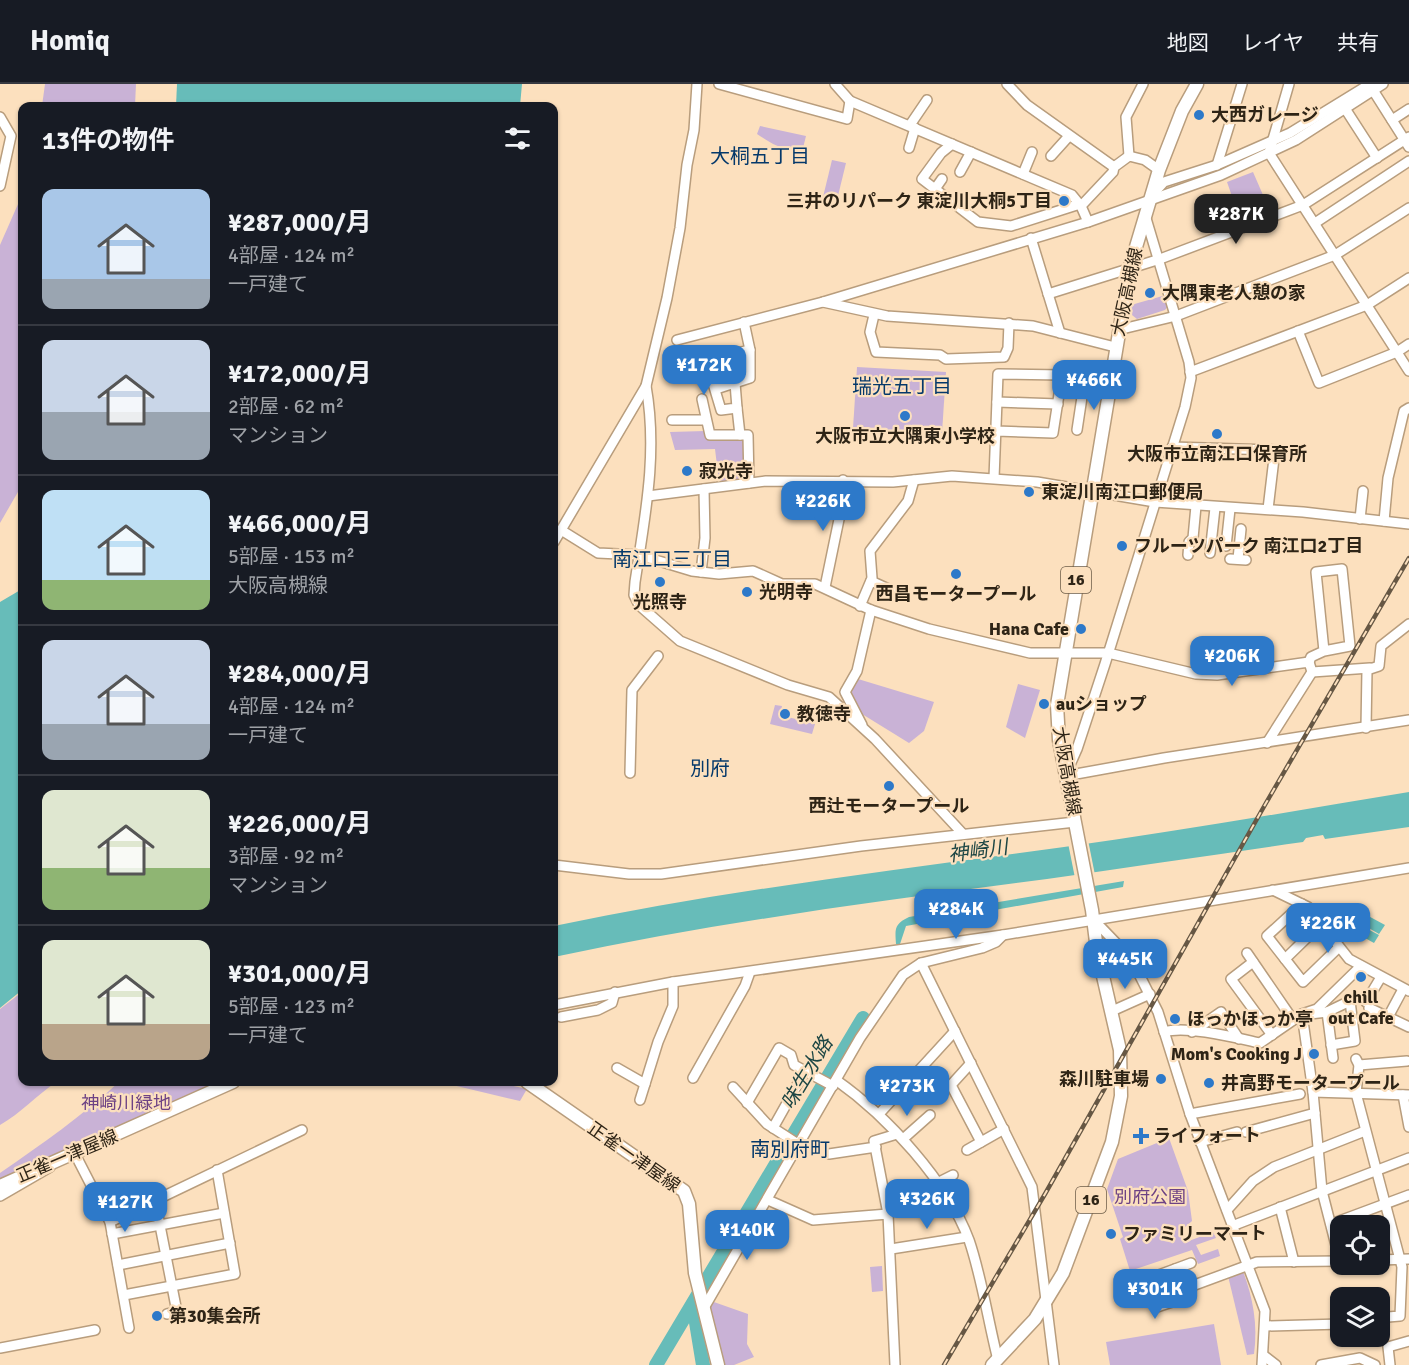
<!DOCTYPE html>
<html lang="ja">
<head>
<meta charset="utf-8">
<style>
  :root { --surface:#171b24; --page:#20242c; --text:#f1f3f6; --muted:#9ea1a6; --line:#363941; --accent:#2d79c9 }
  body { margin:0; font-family:Signika,"Noto Sans JP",sans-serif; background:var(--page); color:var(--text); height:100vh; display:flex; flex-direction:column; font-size:22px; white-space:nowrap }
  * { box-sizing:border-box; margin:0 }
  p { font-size:20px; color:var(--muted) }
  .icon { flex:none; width:33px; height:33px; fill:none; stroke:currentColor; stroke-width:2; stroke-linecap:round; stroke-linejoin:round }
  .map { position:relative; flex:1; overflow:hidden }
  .details { position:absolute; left:18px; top:18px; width:540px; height:984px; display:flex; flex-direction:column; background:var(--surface); border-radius:12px; box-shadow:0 2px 4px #0004 }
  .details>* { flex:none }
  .fabs { position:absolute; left:1330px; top:1131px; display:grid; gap:12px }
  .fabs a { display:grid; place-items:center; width:60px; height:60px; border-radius:12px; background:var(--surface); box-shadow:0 2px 4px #0004; font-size:30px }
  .price { position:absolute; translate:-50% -51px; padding:0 14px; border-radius:12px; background:var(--accent); color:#fff; font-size:20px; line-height:39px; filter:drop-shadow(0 2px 3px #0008) }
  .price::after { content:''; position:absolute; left:50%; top:36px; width:18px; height:14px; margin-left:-9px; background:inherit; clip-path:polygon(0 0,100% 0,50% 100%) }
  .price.active { background:#222; color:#fff }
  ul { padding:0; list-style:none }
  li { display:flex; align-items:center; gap:18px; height:150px; padding:0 24px }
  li+li { border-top:2px solid var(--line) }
  li span { display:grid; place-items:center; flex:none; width:168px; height:120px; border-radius:12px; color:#555 }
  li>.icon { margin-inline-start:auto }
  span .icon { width:72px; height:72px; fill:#fffc; stroke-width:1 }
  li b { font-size:26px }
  h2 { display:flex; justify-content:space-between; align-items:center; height:72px; padding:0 24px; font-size:26px }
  header { display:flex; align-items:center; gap:36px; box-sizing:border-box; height:84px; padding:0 30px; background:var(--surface); border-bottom:2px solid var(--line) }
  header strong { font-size:28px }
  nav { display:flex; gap:33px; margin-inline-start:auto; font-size:21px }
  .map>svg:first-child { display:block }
</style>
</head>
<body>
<header>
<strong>Homiq</strong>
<nav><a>地図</a><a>レイヤ</a><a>共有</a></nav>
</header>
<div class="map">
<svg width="1409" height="1281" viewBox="0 0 1409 1281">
  <rect width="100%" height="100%" fill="#fce0be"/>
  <g fill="#c9b2d6">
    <path d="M45,0H136L135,22H42Z"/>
    <path d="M760,42L806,52L803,64C788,71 769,58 757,50Z"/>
    <path d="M832,76L846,79L837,116L823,113Z"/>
    <path d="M1253,88L1263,111L1253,115L1259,134L1242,141L1227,98Z"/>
    <path d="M22,111V401L0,439V161Z"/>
    <path d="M1166,211L1169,221L1165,226L1137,235L1132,231L1131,221Z"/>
    <path d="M857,283L946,288L942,349L853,344Z"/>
    <path d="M705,347L708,353L745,355L746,394L719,398L715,365L675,366L670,348Z"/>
    <path d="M858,595L934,618L924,647L909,659L862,630L850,609Z"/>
    <path d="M1018,600L1040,606L1025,654L1006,643Z"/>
    <path d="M775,621L782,622L780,631L815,640L812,650L770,640Z"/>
    <path d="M22,908V998H56C36,1012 21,1029 0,1041V925Z"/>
    <path d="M119,998H225L0,1096V1089C42,1060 82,1032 119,998Z"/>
    <path d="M440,998H496L527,1005L520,1017Z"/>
    <path d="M1169,1054L1188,1107L1192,1137L1182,1146L1186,1158L1213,1148L1216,1154L1196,1161L1201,1171L1218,1165L1220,1172L1198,1180L1192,1166L1130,1187L1120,1155L1123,1153L1107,1105L1118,1075Z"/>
    <path d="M882,1182L883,1207L872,1208L870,1183Z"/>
    <path d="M1243,1187C1253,1214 1258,1241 1254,1270L1247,1271L1228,1192Z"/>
    <path d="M711,1217L748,1230L747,1260L754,1273L734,1281H721L708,1223Z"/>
    <path d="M1214,1240L1221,1281H1110L1106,1258Z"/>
  </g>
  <g fill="#67bcb9">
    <path d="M177,0H522L520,22H176Z"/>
    <path d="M22,505V906L0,924V518Z"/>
    <path d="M1409,708V743L1325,755L1323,751L1306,754L1303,758C1218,770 1132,783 1047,795C881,817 717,838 554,873V842C722,807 893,786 1064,763C1179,747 1294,727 1409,708Z"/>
    <path d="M1124,797L1123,803L906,842L900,860H896C895,845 894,840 909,833Z"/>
    <path d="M1339,820L1348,821L1385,841L1379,850L1343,829L1338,823Z"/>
    <path d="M1335,828L1379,851L1374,859L1338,839L1333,831Z"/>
  </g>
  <path fill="#fce0be" d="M1088,756L1095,791L1075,794L1068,759Z"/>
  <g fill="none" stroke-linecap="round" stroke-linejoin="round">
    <g stroke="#67bcb9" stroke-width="14">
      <path d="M693,1220L703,1281"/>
      <path d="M656,1281L863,934"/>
    </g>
    <defs>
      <g id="minor">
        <path d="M719,0L847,35L850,17"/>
        <path d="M835,0L850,17L1072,111L1081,122L1088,138"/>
        <path d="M1007,0L1027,21L1114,83"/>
        <path d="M1289,0L1269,69L1409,287"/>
        <path d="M1371,3L1409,63"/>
        <path d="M1346,26L1377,74"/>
        <path d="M0,33L11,52L0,102"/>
        <path d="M1392,36L1409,25"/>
        <path d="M910,41L927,16"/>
        <path d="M952,60L941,69L922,95L978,138L1011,142L1080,120"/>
        <path d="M909,64L915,44"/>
        <path d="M1051,72L1069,52"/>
        <path d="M1129,72L1126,33L1143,0"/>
        <path d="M1217,81L1242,0"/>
        <path d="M960,88L971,68"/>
        <path d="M1023,90L1032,68"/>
        <path d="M935,105L942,95"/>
        <path d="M1153,110L1164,98L1217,81L1290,49L1370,0"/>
        <path d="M1081,122L1113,88L1114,83L1129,72L1145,76L1159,86"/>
        <path d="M1315,139L1409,77"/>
        <path d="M1031,154L1060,249"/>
        <path d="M1048,210L1160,175L1303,121L1409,53"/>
        <path d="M823,218L887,232L1033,242L1115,263"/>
        <path d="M874,231L870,248L876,268L940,271L946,275L1004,273L1008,264L1009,239"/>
        <path d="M1118,246L1176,232L1335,171L1409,124"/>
        <path d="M1298,247L1319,299L1397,268L1409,260"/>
        <path d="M677,256L823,218L1088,138L1221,91L1296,56L1383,0"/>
        <path d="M1190,288L1367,221L1409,194"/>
        <path d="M735,299L737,324L721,326L706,276L750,266"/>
        <path d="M646,302C658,369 645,432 635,498L634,511L639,521L680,557L788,601L829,613L875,655L963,750"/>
        <path d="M716,305L750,294V266L744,238"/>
        <path d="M702,315L710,351H748L749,399"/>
        <path d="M997,318L1058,320"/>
        <path d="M737,324L740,351"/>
        <path d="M672,336H706"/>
        <path d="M1077,346L1084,300L1088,298L1109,305"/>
        <path d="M1172,363L1275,366L1268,425"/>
        <path d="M994,394L998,290L1062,291L1053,349L996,347"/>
        <path d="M648,412L766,397L893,398L952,392L1037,398L1155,418L1303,428L1409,440"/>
        <path d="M1360,435L1363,407"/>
        <path d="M1384,437L1388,394L1404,327L1409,324"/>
        <path d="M561,446L598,469L639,471L692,487L719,490L753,487L782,500H815L871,526L929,545L1030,569H1108L1196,590L1217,591L1309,578L1312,588L1267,659"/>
        <path d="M554,458L646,302L667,214L680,144L687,81L694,46L697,0"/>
        <path d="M1226,462L1230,425"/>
        <path d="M1210,469L1215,424"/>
        <path d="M1188,471L1189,458L1193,454L1196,422"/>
        <path d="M1230,475L1246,476"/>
        <path d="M1238,475L1241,445"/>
        <path d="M701,488L705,454L704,405"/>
        <path d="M871,497L893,507"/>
        <path d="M825,503L843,416V396"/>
        <path d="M860,522L872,494L870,467L908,417L914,396"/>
        <path d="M1309,578L1311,573L1324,567L1350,562L1342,485L1316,488L1324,567"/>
        <path d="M1312,588L1370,584"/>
        <path d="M862,641L845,608L857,587L871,526"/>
        <path d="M1366,644L1367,586L1379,582L1381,562L1409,540"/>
        <path d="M630,689L632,606L658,572"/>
        <path d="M1065,692L1077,665L1105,580L1185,323L1191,294L1189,278L1145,131"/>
        <path d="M1065,692L1164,674L1409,636"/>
        <path d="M554,781L629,790H661L861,762L1075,738"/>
        <path d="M1273,806L1308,823L1349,875L1409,907"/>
        <path d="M1302,820L1267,852L1303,898L1339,863"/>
        <path d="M1093,835L1117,860L1139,890L1158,928L1190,1030L1265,1227L1262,1281"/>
        <path d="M1247,869L1293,936"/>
        <path d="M1285,875L1321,840"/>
        <path d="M1253,878L1231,895L1272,951"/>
        <path d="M921,879L1032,1103L1054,1281"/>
        <path d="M1403,905L1388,933L1409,943"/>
        <path d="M1366,918L1381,893"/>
        <path d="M554,921L673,898L1003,851L1409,784"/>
        <path d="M1369,924L1388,933"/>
        <path d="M1112,927L1150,910"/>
        <path d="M1327,928L1333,974"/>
        <path d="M1302,930L1313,1008L1322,1107L1340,1177"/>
        <path d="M1310,930L1327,928L1350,917L1355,957L1331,961"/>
        <path d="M561,933L598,926L612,919L615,908"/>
        <path d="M1164,948C1186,941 1237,954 1260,959L1302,930L1317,925L1361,882"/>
        <path d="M1192,948L1221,928L1239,955"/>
        <path d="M1356,975L1359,981L1356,1009L1402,1183L1400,1232L1388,1233"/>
        <path d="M971,979L951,1001L981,1058"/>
        <path d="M1359,981L1407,977"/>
        <path d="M617,984L645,1000"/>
        <path d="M693,994L745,902L750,888"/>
        <path d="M836,996C887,1032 947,1097 969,1156C982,1194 988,1237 998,1276"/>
        <path d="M733,1003L767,1040L798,1060"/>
        <path d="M1313,1008L1409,1011"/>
        <path d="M1403,1011L1409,1043"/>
        <path d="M640,1016L658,958L673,922V898"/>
        <path d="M747,1019L779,964L791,971L794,981L833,1002"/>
        <path d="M879,1030L955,947"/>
        <path d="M1190,1030L1300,1010"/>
        <path d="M773,1044L805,987"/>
        <path d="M1246,1048L1315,1029"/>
        <path d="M903,1055L930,1031"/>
        <path d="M1200,1058L1237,1048"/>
        <path d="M967,1066L1004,1045"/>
        <path d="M75,1070L110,1138L129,1244"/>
        <path d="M829,1070L876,1063"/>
        <path d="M937,1099L953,1091"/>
        <path d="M0,1112L50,1083"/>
        <path d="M155,1116L177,1228L167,1230"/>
        <path d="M768,1116L813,1136L888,1130L895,1281"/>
        <path d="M1280,1123L1294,1178"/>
        <path d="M1227,1126L1253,1097L1274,1083L1365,1047"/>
        <path d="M888,1130L874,1057L897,1050"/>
        <path d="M110,1138L302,1046"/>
        <path d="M1331,1140L1409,1111"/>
        <path d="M1232,1142L1409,1074"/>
        <path d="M112,1150L224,1129"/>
        <path d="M891,1165L967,1153"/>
        <path d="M1380,1176L1409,1175"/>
        <path d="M1191,1179L1148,1195L1157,1223L1184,1214L1181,1206L1257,1178L1341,1177"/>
        <path d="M118,1181L230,1159"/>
        <path d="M1175,1185L1181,1206"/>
        <path d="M124,1211L235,1190L217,1086"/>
        <path d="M704,1224L860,954L903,891L921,879L982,864L996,858L1003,851"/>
        <path d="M1266,1242L1341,1240"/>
        <path d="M0,1264L95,1246"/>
        <path d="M1263,1271L1276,1281"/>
        <path d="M1321,1281L1360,1274L1375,1281"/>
        <path d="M1390,1281L1388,1263L1409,1257"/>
      </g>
      <g id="major">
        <path d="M527,998L684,1107L689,1120L695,1189L718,1281"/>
        <path d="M0,1102L233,998"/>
        <path d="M992,1281L1035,1235L1063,1189L1112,1058L1121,1012L1120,966L1097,866L1092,826L1059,656L1057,621L1130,183L1159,86L1182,27L1197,0"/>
      </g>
    </defs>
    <use href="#minor" stroke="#b89d7d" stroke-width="12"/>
    <use href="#major" stroke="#b89d7d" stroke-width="15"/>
    <use href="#minor" stroke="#fff" stroke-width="9"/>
    <use href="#major" stroke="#fff" stroke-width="12"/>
    <defs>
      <path id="rail" d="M944,1281L1045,1110L1266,719L1409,474"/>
    </defs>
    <use href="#rail" stroke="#665744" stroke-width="4.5"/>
    <use href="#rail" stroke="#fce0be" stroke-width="2" stroke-dasharray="7" stroke-linecap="butt"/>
  </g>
  <g fill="#2d79c9" stroke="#fce0be" stroke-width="2">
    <circle cx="1199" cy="31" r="6"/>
    <circle cx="1064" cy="117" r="6"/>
    <circle cx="1150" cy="209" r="6"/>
    <circle cx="905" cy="332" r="6"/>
    <circle cx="1217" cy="350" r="6"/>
    <circle cx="687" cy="387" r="6"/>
    <circle cx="1029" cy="408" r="6"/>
    <circle cx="1122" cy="462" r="6"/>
    <circle cx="956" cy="490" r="6"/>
    <circle cx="660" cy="498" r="6"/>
    <circle cx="747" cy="508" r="6"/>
    <circle cx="1081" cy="545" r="6"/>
    <circle cx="1044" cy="620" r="6"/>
    <circle cx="785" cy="630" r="6"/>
    <circle cx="889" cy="702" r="6"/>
    <circle cx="1361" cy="893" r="6"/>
    <circle cx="1175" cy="935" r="6"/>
    <circle cx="1314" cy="970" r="6"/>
    <circle cx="1161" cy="995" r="6"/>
    <circle cx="1209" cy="999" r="6"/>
    <path d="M1138 1043h6v6h6v6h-6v6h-6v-6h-6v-6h6z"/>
    <circle cx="1111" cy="1150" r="6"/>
    <circle cx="157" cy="1232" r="6"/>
  </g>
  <g text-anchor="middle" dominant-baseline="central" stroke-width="4.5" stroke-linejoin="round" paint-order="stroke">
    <g fill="#fce0be" stroke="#6c5c48" stroke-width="1.5">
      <rect x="1061" y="483" width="30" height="26" rx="4.5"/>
      <rect x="1076" y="1103" width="30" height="26" rx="4.5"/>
    </g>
    <g font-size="16" font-weight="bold" fill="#2e2416">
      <text x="1076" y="496">16</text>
      <text x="1091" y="1116">16</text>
    </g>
    <g font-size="18" font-weight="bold" fill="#2e2416" stroke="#fce0be" text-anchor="start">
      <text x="1211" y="31">大西ガレージ</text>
      <text x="1052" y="117" text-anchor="end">三井のリパーク 東淀川大桐5丁目</text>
      <text x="1162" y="209">大隅東老人憩の家</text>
      <text x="905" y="352" text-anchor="middle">大阪市立大隅東小学校</text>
      <text x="1217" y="370" text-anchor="middle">大阪市立南江口保育所</text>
      <text x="699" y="387">寂光寺</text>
      <text x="1041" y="408">東淀川南江口郵便局</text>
      <text x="1134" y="462">フルーツパーク 南江口2丁目</text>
      <text x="759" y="508">光明寺</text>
      <text x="956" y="510" text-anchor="middle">西昌モータープール</text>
      <text x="660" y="518" text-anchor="middle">光照寺</text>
      <text x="1069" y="545" text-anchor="end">Hana Cafe</text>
      <text x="1056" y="620">auショップ</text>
      <text x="797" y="630">教徳寺</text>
      <text x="889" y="722" text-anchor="middle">西辻モータープール</text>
      <text x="1361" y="913" text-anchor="middle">chill<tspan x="1361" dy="21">out Cafe</tspan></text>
      <text x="1187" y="935">ほっかほっか亭</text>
      <text x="1302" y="970" text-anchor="end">Mom's Cooking J</text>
      <text x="1149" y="995" text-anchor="end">森川駐車場</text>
      <text x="1221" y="999">井高野モータープール</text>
      <text x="1153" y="1052">ライフォート</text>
      <text x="1123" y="1150">ファミリーマート</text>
      <text x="169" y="1232">第30集会所</text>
    </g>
    <g font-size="18" fill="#2e2416" stroke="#fce0be">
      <text transform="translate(1127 208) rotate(-78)">大阪高槻線</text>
      <text transform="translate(1067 687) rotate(80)">大阪高槻線</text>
      <text transform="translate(67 1072) rotate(-23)">正雀一津屋線</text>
      <text transform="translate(634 1073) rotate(35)">正雀一津屋線</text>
    </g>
    <g font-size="18" fill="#6d4284" stroke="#fce0be">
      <text x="126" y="1019">神崎川緑地</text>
      <text x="1150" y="1113">別府公園</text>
    </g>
    <g font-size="20" fill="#04386a" stroke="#fce0be">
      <text x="760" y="72">大桐五丁目</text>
      <text x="902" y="302">瑞光五丁目</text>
      <text x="672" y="475">南江口三丁目</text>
      <text x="710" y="684">別府</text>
      <text x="790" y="1065">南別府町</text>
    </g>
    <g font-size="20" font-style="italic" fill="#1d4644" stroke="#fce0be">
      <text transform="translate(978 767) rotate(-8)">神崎川</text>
      <text transform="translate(807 989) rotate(-59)">味生水路</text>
    </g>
  </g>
</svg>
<div class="fabs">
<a><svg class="icon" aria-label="locate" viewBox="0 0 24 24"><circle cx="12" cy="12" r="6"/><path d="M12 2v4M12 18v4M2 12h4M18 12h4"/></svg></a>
<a><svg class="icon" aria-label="layers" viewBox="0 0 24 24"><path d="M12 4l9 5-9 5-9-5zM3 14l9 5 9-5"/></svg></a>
</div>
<b class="price active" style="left:1236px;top:161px">¥287K</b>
<b class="price" style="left:704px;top:312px">¥172K</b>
<b class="price" style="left:1094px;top:327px">¥466K</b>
<b class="price" style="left:823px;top:448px">¥226K</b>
<b class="price" style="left:1232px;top:603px">¥206K</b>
<b class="price" style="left:956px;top:856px">¥284K</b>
<b class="price" style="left:1328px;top:870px">¥226K</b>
<b class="price" style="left:1125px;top:906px">¥445K</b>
<b class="price" style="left:907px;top:1033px">¥273K</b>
<b class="price" style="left:927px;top:1146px">¥326K</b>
<b class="price" style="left:125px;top:1149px">¥127K</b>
<b class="price" style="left:747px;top:1177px">¥140K</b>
<b class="price" style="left:1155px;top:1236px">¥301K</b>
<section class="details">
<h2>13件の物件<svg class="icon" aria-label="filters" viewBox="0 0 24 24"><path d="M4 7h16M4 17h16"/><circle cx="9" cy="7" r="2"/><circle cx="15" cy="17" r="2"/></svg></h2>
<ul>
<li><span style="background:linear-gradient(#a9c7e8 75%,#9aa5b1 0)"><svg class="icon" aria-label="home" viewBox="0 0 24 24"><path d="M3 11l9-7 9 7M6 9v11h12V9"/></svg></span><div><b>¥287,000/月</b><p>4部屋 · 124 m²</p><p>一戸建て</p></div></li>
<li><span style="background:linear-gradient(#c9d6e8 60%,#9aa5b1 0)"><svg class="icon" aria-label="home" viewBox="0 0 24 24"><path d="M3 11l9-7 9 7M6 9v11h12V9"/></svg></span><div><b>¥172,000/月</b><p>2部屋 · 62 m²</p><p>マンション</p></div></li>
<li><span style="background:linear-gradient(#bfe0f5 75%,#8fb573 0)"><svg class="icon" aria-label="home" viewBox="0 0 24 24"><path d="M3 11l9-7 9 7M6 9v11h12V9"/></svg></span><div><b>¥466,000/月</b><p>5部屋 · 153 m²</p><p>大阪高槻線</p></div></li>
<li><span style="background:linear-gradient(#c9d6e8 70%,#9aa5b1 0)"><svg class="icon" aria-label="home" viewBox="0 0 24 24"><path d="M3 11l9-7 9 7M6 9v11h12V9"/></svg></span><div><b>¥284,000/月</b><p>4部屋 · 124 m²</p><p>一戸建て</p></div></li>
<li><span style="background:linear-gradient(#dfe7d0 65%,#8fb573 0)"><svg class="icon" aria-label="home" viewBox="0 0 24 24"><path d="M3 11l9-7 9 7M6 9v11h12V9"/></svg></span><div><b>¥226,000/月</b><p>3部屋 · 92 m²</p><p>マンション</p></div></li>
<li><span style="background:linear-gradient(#dfe7d0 70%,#b9a48a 0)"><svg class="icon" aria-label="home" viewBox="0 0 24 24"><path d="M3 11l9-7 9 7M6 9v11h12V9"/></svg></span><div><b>¥301,000/月</b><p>5部屋 · 123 m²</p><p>一戸建て</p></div></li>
</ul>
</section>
</div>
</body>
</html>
